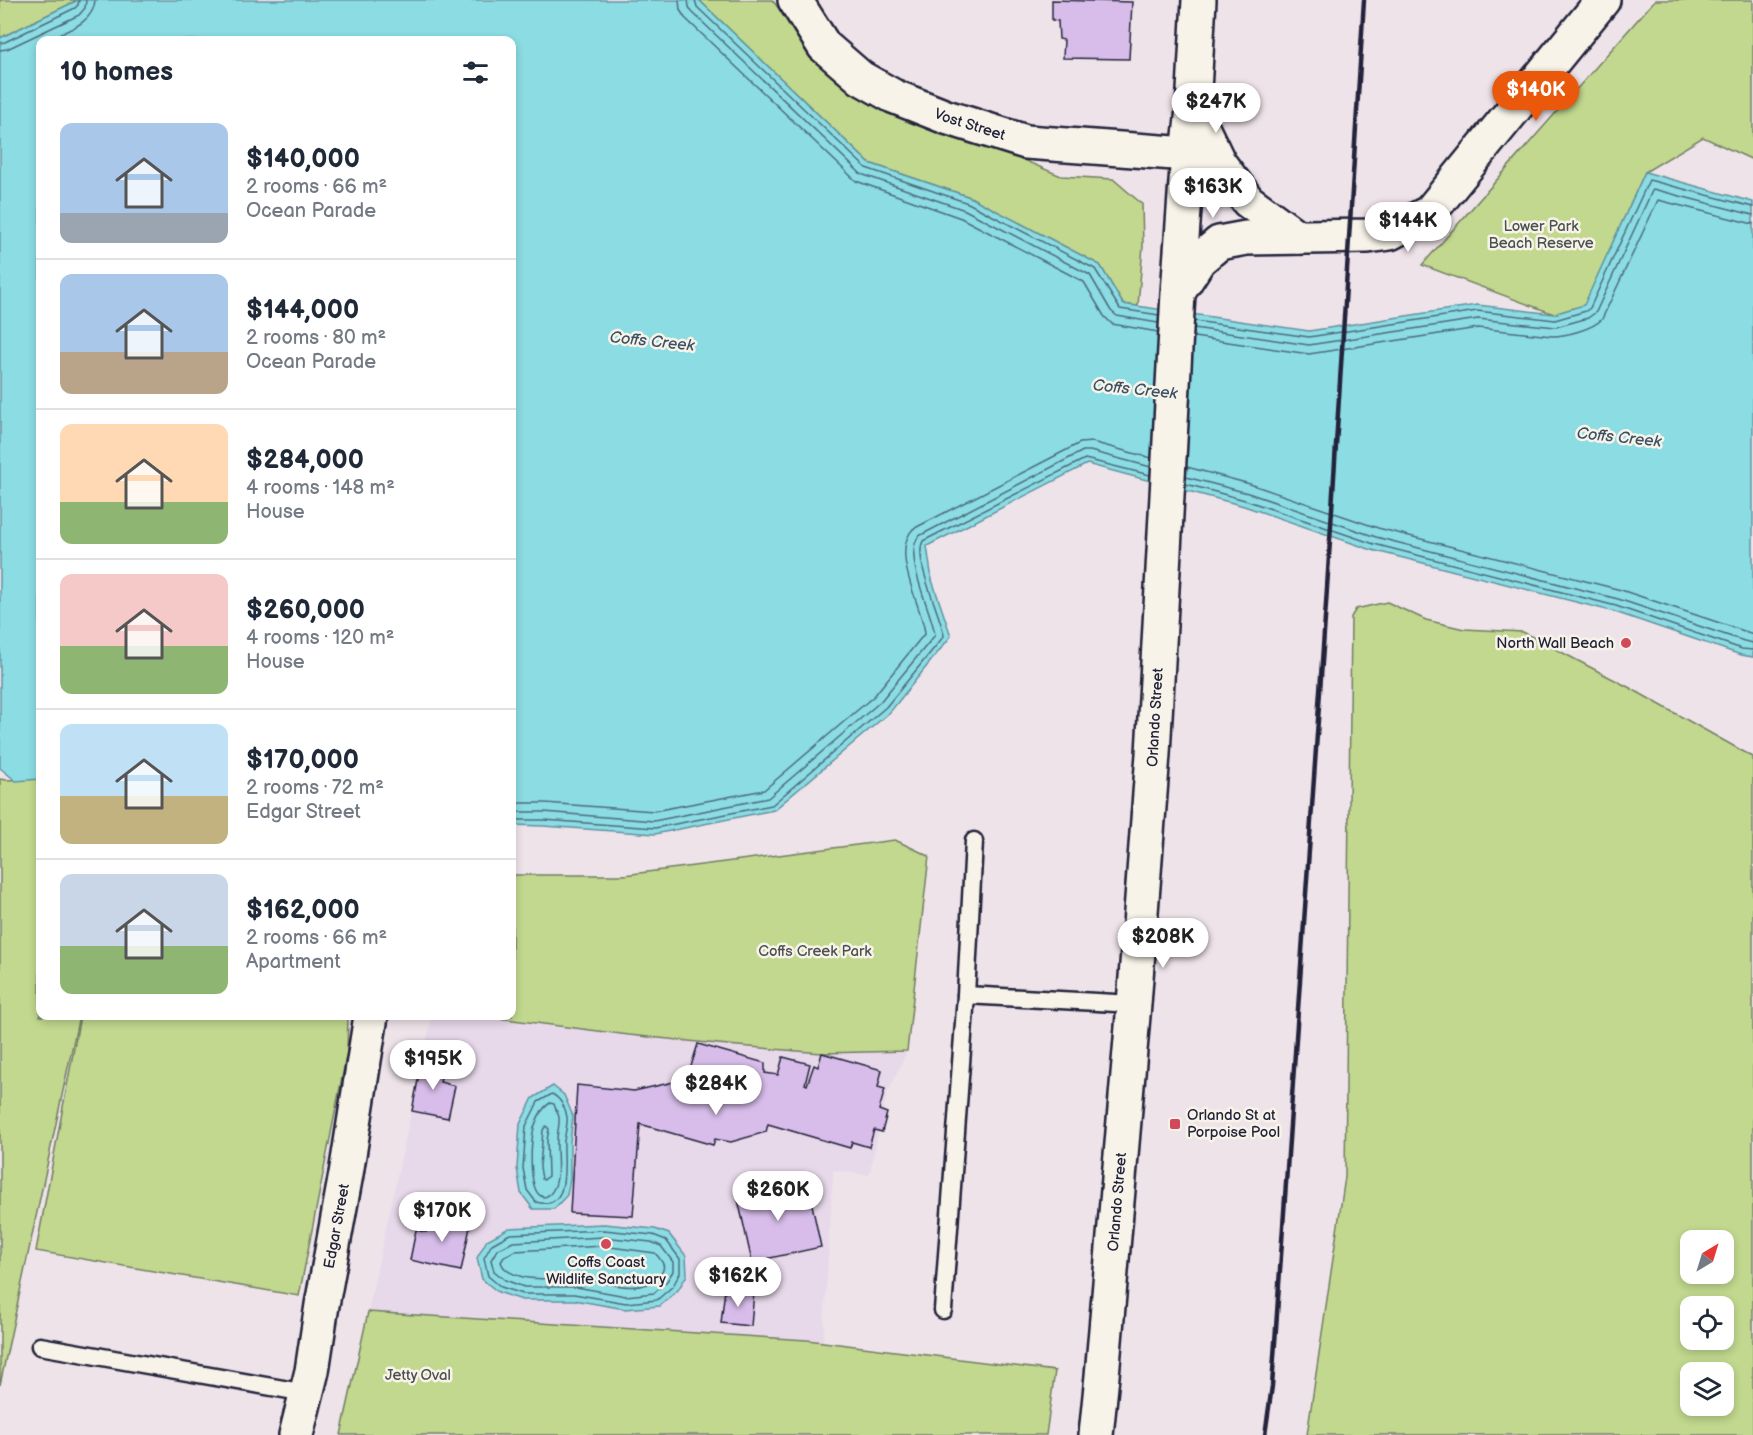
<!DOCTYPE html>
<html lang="en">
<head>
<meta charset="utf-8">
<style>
  :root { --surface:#fff; --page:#f2f2f3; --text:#1f2937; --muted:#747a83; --line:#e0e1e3; --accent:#ea580c }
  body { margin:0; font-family:"Balsamiq Sans",sans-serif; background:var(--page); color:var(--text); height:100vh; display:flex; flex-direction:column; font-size:22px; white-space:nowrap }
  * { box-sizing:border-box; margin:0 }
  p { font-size:20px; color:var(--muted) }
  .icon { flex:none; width:33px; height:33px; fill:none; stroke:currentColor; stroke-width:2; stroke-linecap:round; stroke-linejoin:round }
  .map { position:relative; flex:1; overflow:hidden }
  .details { position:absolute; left:36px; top:36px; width:480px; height:984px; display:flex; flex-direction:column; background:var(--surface); border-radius:12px; box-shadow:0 3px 9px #0003 }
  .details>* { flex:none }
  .needle { width:39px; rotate:38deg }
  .controls { position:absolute; left:1680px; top:1230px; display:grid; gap:12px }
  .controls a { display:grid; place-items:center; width:54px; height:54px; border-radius:12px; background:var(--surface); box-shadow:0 3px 9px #0003; font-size:30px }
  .price { position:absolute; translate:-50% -51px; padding:0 14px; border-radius:21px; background:#fff; color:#222; font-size:20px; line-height:39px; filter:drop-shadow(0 2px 3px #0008) }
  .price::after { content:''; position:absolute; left:50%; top:36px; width:18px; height:14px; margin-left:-9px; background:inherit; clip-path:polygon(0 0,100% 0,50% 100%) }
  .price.active { background:var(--accent); color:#fff }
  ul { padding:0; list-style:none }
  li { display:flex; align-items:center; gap:18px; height:150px; padding:0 24px }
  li+li { border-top:2px solid var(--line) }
  li span { display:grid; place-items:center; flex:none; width:168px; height:120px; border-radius:12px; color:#555 }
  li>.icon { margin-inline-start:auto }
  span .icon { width:72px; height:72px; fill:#fffc; stroke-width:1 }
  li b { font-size:26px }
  h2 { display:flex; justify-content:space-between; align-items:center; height:72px; padding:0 24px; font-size:26px }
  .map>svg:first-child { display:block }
</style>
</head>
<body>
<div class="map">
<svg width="1753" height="1435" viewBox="0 0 1753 1435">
  <rect width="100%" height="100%" fill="#eee3e9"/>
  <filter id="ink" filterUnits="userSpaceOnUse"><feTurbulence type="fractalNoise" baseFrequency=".0167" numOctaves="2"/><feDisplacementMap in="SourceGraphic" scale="12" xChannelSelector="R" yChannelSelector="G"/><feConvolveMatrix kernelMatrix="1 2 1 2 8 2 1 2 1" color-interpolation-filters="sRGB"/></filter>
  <g filter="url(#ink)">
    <path fill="#e7d8ea" d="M432,1016H482L629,1035L822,1053L907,1051L887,1094L869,1175L833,1170L823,1342L368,1312Z"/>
    <g fill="#c1d88e" stroke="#727d64" stroke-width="1.5" fill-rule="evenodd">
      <path d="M0,0H78L0,38Z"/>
      <path d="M699,0H772L837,81L1061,176L1113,179L1142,204L1143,246L1138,306L1123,304L1100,265L970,197L869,163Z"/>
      <path d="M1655,0H1753V160L1703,137L1645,172L1585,305L1554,314L1422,265Z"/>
      <path d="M1387,602L1426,620L1464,629L1523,632L1632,689L1753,757V1435H1307L1345,1177L1351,617L1356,609ZM1690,1240H1724V1274H1690ZM1724,1306V1340H1690V1306ZM1724,1372V1406H1690V1372Z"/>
      <path d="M40,778V1016H79L0,1385V779L7,780Z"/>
      <path d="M895,840L929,856L907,1051L822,1053L738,1046L629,1035L482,1016H512V875H624Z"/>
      <path d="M80,1016H348L347,1052L299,1296L36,1251Z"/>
      <path d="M368,1312L807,1340L1055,1371L1046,1435H341Z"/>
    </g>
    <g fill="#8bdce3" stroke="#6192a0" stroke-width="1.5">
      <path d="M78,0H699L869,163L970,197L1100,265L1123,304L1309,331L1477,305L1554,314L1584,305L1645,172L1753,202V657L1741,655L1615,612L1372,550L1244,506L1087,464L927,546L932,580L951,636L890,712L774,810L655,834L543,826L512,825V40H40V779L16,781L0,768V38Z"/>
      <path d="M553,1086L564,1095L573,1116L570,1142V1179L567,1195L554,1209H533L521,1193L517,1168L520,1124L533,1098Z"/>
      <path d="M604,1224L655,1229L669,1234L686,1256L687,1275L678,1290L660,1306L625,1309L574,1300H522L498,1292L482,1279L477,1258L487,1240L509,1228Z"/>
    </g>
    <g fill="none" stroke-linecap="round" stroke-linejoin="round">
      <g stroke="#4c6c7e" stroke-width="1.5">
        <path d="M679,0L680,10L685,18L856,181L961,218L1084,282L1104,316L1112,324L1158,332"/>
        <path d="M688,0L689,7L692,12L861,174L965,210L1090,275L1111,311L1117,316L1158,323"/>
        <path d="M695,0L697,7L866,168L968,203L1095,269L1120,309L1159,315"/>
        <path d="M46,40C65,31 94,24 95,0"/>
        <path d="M0,43L5,42L75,8L78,5L79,0"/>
        <path d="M0,50L7,49L79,15L85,8L86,0"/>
        <path d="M1195,321L1309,337L1477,311L1555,320L1586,311L1590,308L1649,180L1753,207"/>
        <path d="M1194,328L1309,345L1478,319L1556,327L1588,318L1596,312L1653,189L1753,215"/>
        <path d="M1194,337L1309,354L1478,328L1552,336C1566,336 1593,329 1602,319L1658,200L1753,224"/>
        <path d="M1187,467L1250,484L1378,528L1621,590L1753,634"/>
        <path d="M1186,477L1248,493L1376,537L1618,599L1744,641L1753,643"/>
        <path d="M1186,484L1245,500L1374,544L1616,606L1742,649L1753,650"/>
        <path d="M512,803H545L654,811L764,790L874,696L925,633C922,606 890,553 913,529L1080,443L1092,442L1151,458"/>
        <path d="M512,812H544L654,821L768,798L880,702L935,635C932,611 902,556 919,536L1083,451H1090L1151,467"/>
        <path d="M512,820H544L655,828L772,805L886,707L944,636C941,615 913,560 923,541L1085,459L1150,475"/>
        <path d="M552,1094C560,1098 566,1108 567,1117C568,1124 565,1133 564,1141C563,1161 572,1212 536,1202L527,1190L523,1168L526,1126L538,1102Z"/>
        <path d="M550,1103L554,1104C555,1108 558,1113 559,1117C560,1124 557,1133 557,1140C556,1156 562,1182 550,1194C547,1196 545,1198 541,1196C528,1190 530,1137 535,1125C538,1116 542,1108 550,1103Z"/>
        <path d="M546,1126L549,1129L547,1140L548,1176L544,1180L542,1179L540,1167L543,1130Z"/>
        <path d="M604,1230L653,1235L666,1240L680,1259V1273L673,1286L657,1300L626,1303L574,1294H523L501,1287L488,1276L484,1258L492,1244L510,1234Z"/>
        <path d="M603,1237L651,1242L661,1246L673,1262V1271L667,1281L654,1293L626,1296L576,1287H524L505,1280L494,1271L491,1260L497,1250L513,1242Z"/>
        <path d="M603,1246L655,1253C662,1261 668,1267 659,1276C640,1298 599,1279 574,1278C558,1277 539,1281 523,1277C514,1275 504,1271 501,1262L504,1257L515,1251Z"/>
      </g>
    </g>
    <g fill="#d8bdeb" stroke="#22223b" stroke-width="1.5">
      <path d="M1052,0L1132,2L1129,59L1063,58L1064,40L1059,39L1058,21L1052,20Z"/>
      <path d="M698,1044L765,1063V1073L778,1075L783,1057L810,1064L805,1084L807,1085L814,1065L818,1067L822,1053L882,1070L878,1087L885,1089L879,1110L887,1113L882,1132L874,1130L869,1147L852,1142L850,1148L768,1124L766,1132L731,1142L715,1139L713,1145L640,1124L633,1216L570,1213L577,1085L634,1091L687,1079Z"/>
      <path d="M422,1059L444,1063L440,1082L455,1086L448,1118L412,1111Z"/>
      <path d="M797,1182L801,1203L811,1200L821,1247L752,1262L737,1195Z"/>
      <path d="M430,1214L471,1222L461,1271L410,1260L416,1230L426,1232Z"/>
      <path d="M725,1289L754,1292L751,1326L721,1323Z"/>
    </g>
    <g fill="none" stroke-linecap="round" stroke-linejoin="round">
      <defs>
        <g id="service">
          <path d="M966,995L1134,1004"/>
          <path d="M943,1310L966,995L974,841"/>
          <path d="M40,1346L306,1393"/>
        </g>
        <g id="minor">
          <path id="s1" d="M795,0L824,46L861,78L893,96L946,117L1026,142L1188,154"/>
          <path id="s2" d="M296,1435L312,1371L322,1305L346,1174L371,1016"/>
        </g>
        <g id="tertiary">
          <path d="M1193,109L1219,163L1248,201L1297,237"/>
          <path d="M1179,291L1199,260L1219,243L1246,238L1368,236L1390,233L1430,212L1603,0"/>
          <path id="s3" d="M1096,1435L1102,1376L1134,1004L1153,754L1178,293L1188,154L1193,109L1199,0"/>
        </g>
      </defs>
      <use href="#service" stroke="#22223b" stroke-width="21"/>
      <use href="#minor" stroke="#22223b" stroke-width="38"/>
      <use href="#tertiary" stroke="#22223b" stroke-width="38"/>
      <use href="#service" stroke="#f7f3e8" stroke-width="16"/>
      <use href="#minor" stroke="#f7f3e8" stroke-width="33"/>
      <use href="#tertiary" stroke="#f7f3e8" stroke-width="33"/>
      <path stroke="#22223b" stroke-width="4.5" d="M1265,1435L1272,1386L1326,604L1364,0"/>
    </g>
  </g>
  <g fill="#d1495b" stroke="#f7f3e8" stroke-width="2">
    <circle cx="1626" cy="643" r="6"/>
    <rect x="1169" y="1118" width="12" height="12" rx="3"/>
    <circle cx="606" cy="1244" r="6"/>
  </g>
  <g text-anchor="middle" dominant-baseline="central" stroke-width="5" stroke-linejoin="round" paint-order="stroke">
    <g font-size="15" fill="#22223b" stroke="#f7f3e8">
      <text stroke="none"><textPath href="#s1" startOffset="222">Vost Street</textPath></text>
      <text stroke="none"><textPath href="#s3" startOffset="720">Orlando Street</textPath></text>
      <text stroke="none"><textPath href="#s3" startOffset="234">Orlando Street</textPath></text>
      <text stroke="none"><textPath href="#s2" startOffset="213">Edgar Street</textPath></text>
    </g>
    <g font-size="15" fill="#4a5050" stroke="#f7f3e8">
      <text x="1541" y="226">Lower Park<tspan x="1541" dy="17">Beach Reserve</tspan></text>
      <text x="815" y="951">Coffs Creek Park</text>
      <text x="418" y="1375">Jetty Oval</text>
    </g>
    <g font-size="15" fill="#22223b" stroke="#f7f3e8" text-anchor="end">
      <text x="1614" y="643">North Wall Beach</text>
      <text x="1187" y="1115" text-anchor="start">Orlando St at<tspan x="1187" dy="17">Porpoise Pool</tspan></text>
      <text x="606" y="1262" text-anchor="middle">Coffs Coast<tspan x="606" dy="17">Wildlife Sanctuary</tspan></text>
    </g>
    <g font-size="16" font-style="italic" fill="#3c5065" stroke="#f7f3e8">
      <text transform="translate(652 342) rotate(6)">Coffs Creek</text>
      <text transform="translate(1135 390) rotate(6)">Coffs Creek</text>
      <text transform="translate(1619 438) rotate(6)">Coffs Creek</text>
    </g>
  </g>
</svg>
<div class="controls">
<a><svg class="needle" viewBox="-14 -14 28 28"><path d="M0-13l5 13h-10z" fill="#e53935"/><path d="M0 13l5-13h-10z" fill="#747a83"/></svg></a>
<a><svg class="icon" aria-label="locate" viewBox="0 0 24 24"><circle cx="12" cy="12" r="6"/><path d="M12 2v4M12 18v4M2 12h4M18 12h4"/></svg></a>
<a><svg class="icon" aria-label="layers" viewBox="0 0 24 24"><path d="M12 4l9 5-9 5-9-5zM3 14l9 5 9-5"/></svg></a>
</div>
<b class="price active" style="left:1536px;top:122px">$140K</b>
<b class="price" style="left:1216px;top:134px">$247K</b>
<b class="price" style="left:1213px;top:219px">$163K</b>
<b class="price" style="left:1408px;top:253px">$144K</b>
<b class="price" style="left:1163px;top:969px">$208K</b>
<b class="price" style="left:433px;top:1091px">$195K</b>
<b class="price" style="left:716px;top:1116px">$284K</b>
<b class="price" style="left:778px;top:1222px">$260K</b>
<b class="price" style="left:442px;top:1243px">$170K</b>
<b class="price" style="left:738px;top:1308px">$162K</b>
<section class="details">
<h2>10 homes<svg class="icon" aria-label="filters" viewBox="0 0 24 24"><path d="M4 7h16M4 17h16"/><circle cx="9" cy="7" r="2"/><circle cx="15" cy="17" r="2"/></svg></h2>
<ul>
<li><span style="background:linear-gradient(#a9c7e8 75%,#9aa5b1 0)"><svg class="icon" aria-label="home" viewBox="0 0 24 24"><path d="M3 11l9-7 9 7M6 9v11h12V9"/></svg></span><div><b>$140,000</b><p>2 rooms · 66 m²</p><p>Ocean Parade</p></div></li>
<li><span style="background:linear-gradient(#a9c7e8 65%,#b9a48a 0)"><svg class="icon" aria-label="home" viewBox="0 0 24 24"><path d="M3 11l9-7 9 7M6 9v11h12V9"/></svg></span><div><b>$144,000</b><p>2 rooms · 80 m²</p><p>Ocean Parade</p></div></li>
<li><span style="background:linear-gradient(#ffd9b3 65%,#8fb573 0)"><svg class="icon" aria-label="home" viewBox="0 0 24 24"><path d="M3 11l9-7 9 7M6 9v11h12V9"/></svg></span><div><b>$284,000</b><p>4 rooms · 148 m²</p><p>House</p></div></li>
<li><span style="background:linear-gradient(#f6c9c9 60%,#8fb573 0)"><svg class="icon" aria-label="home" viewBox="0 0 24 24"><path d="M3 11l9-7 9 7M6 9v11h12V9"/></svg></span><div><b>$260,000</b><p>4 rooms · 120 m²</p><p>House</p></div></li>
<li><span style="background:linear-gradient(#bfe0f5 60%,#c2b280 0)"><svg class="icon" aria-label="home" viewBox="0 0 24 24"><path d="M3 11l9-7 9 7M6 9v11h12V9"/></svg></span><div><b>$170,000</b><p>2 rooms · 72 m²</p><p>Edgar Street</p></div></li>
<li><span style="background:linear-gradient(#c9d6e8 60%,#8fb573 0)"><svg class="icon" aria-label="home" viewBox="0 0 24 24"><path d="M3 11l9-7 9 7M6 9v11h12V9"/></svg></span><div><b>$162,000</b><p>2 rooms · 66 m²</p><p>Apartment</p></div></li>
</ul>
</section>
</div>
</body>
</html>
